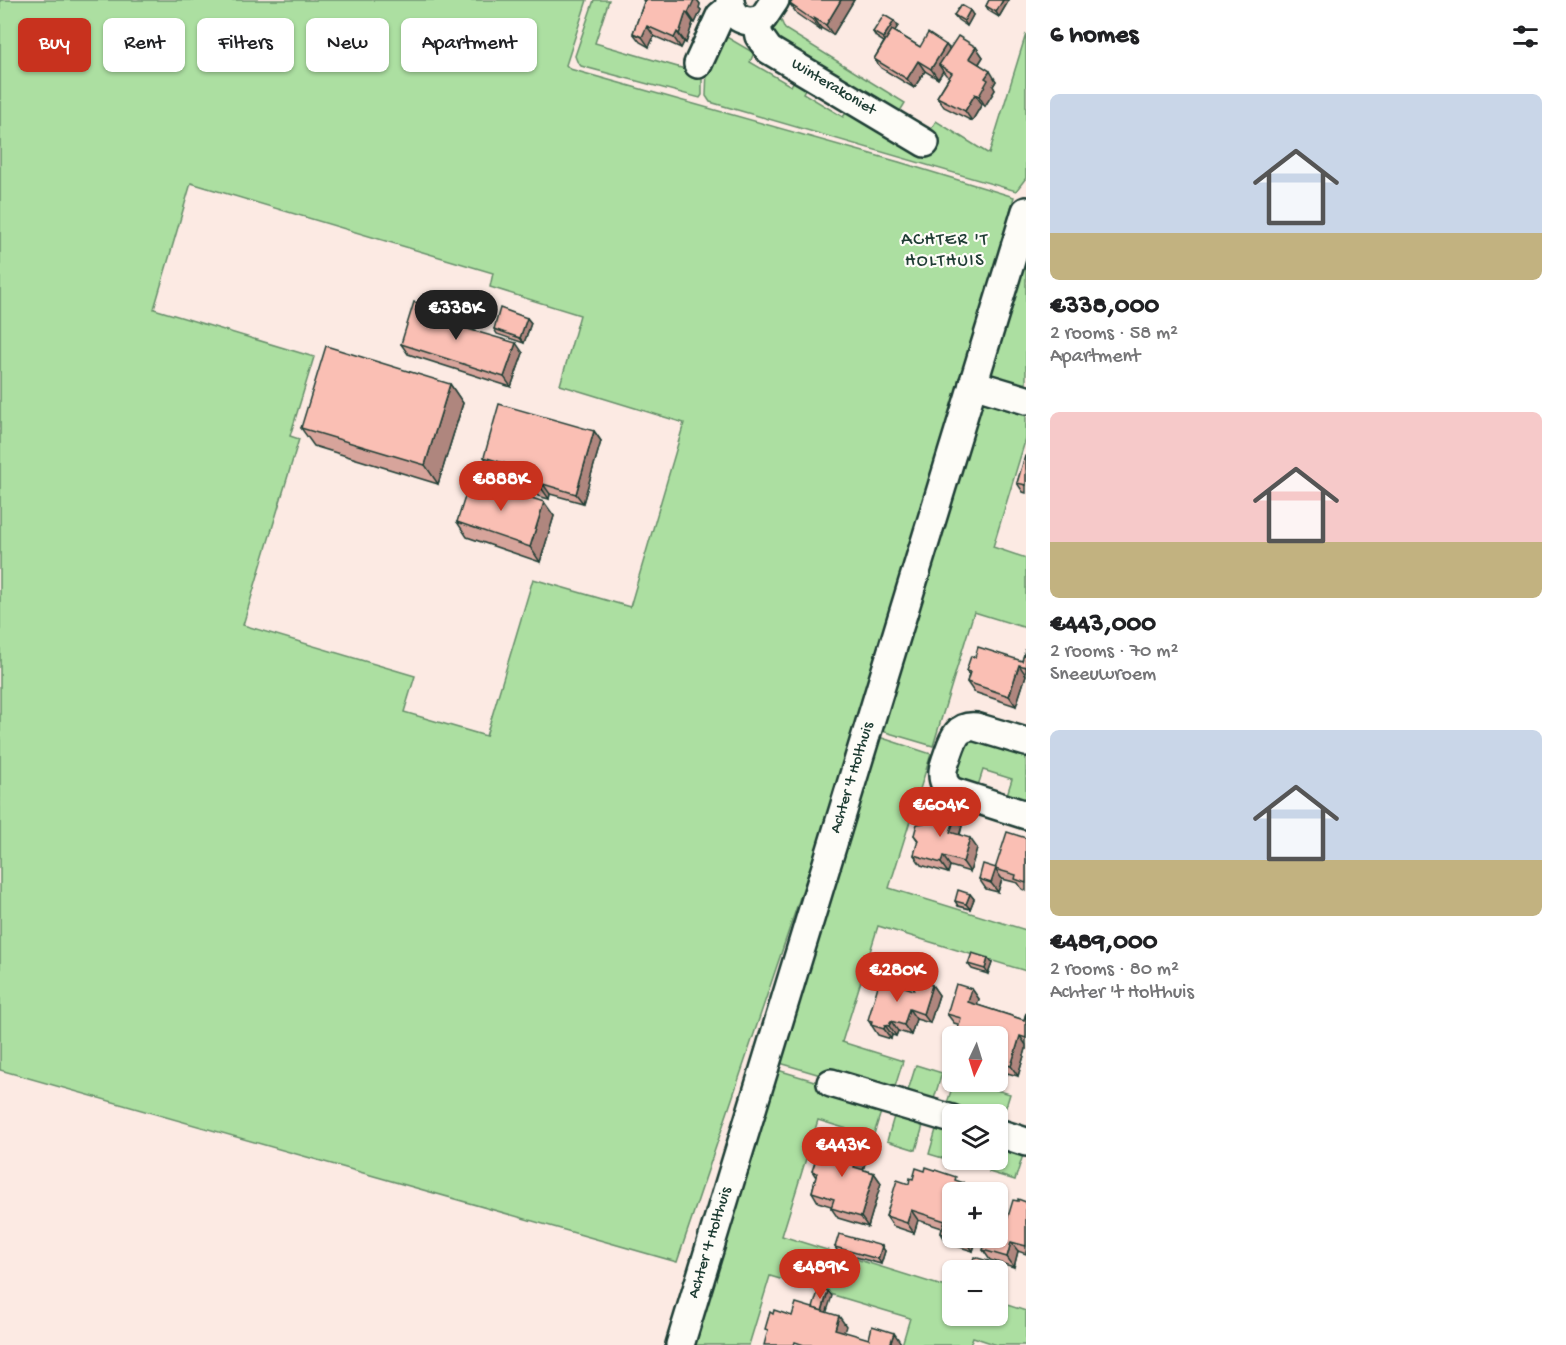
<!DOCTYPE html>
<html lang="en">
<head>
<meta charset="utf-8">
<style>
  :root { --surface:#fff; --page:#f6f6f6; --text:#202124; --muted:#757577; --accent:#c8321e }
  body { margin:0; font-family:"Gochi Hand",sans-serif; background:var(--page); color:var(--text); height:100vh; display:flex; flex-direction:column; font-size:22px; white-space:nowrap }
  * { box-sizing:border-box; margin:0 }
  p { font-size:20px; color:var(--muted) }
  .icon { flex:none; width:33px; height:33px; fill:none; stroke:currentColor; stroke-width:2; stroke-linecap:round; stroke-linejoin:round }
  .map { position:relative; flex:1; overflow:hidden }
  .side { display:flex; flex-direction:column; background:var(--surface); width:540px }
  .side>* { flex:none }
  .hud { position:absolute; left:18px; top:18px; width:570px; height:54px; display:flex; gap:12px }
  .needle { width:39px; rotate:184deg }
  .buttons { position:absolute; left:942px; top:1026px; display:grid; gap:12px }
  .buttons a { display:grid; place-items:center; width:66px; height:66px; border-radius:9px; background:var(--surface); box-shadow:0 2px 4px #0004; font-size:30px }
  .price { position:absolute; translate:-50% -51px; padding:0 14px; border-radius:21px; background:var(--accent); color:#fff; font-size:20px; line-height:39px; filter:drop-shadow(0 2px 3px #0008) }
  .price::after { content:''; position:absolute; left:50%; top:36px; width:18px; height:14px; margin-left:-9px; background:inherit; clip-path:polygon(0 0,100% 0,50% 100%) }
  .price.on { background:#222; color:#fff }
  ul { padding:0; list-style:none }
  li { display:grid; align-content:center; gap:12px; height:318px; padding:0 24px }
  li span { display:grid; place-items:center; height:186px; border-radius:9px; color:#555 }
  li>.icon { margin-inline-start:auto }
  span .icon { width:108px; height:108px; fill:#fffc; stroke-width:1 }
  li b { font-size:26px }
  h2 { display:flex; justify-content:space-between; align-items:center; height:72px; padding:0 24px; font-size:26px }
  .tag { padding:0 21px; border-radius:9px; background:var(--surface); box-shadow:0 2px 4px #0004; font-size:21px; line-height:54px }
  .tag.on { background:var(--accent); color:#fff }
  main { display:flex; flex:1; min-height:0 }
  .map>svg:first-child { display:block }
</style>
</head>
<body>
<main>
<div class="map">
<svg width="1026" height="1345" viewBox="0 0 1026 1345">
  <rect width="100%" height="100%" fill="#fceae3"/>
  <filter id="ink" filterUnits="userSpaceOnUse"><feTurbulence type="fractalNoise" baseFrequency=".0167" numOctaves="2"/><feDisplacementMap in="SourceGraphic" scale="12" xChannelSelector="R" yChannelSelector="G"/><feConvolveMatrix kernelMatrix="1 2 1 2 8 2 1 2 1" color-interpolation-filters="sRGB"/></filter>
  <g filter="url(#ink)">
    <g fill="#acdfa1" stroke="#668e6a" stroke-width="1.5" fill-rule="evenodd">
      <path d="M0,0H587L566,65L570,69L899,162L1014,197L954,418L874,678L677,1262L0,1070ZM191,183L493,273L490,287L580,315L560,385L684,423L630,607L533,579L486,736L404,712L415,676L243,625L299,439L290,436L314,357L154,309Z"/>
      <path d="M594,0H609L595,43L685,69L688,64L702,70V95L700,98L581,66L577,61L575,56Z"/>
      <path d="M779,16L785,29L905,103L897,116L771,36V27Z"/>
      <path d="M1026,34V178L1016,191L710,102L706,96L707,67L725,36L754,53L750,62L791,86L796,77L807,85L803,93L843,117L849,109L928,134L936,121L989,154Z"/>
      <path d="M1026,230V390L982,376Z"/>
      <path d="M978,394L1026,409V438L993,547L1026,558V628L974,612L933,746L875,729Z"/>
      <path d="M873,735L931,754L889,888L1026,930V971L878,926L842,1042L903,1061L894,1090L834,1079L773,1061Z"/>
      <path d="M969,739L1026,753V804L1006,798L1012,779L983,770L977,789L956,779C954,766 960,748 969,739Z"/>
      <path d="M916,1065L942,1073L933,1102L907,1094Z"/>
      <path d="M771,1068L831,1086L882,1109L873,1137L818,1120L782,1236L952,1289V1316H998V1302L1026,1311V1345H997L973,1337L970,1345H902L910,1318L770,1276L749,1345H686Z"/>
      <path d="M954,1082H969L1010,1094L1001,1123L998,1122V1114H973L946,1106Z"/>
      <path d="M895,1113L924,1122L916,1150L887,1141Z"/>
      <path d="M937,1126L952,1131V1160H978L976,1168L929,1154Z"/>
      <path d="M998,1144L1024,1152L1015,1180L989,1172L993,1160H998Z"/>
    </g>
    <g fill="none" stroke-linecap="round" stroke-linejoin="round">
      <defs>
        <g id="minor">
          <path d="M730,0C732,19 746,25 763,18L775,0"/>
          <path d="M756,21L759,36L769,50L925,143"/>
          <path d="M698,64L720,16L731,7"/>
          <path d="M973,384L1026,400"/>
          <path d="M1026,742L976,727C956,725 953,740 947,757C945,763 942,769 943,775C943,783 947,786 951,791L1026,815"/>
          <path d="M831,1083L952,1119"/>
          <path d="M998,1133L1026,1142"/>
          <path d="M680,1345L1026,211"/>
        </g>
      </defs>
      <use href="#minor" stroke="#1f3d34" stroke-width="32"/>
      <use href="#minor" stroke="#fdfcf7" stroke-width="27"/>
    </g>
    <g fill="#d7a49b" stroke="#1f3d34" stroke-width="1.5">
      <path d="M643,0H697L700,4L699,8L701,10L695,23L693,22L686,43L684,42L681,48L654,36L649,47L640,42L633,33L644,2Z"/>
      <path d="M793,0H854L833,35L821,28L820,30L797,14L790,4Z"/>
      <path d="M989,0H1009L999,17L989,11L986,6Z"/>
      <path d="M954,15H973L967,26L958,20Z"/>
      <path d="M898,26L894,31L920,47L946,45L950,49L976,47L983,57L979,64L996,81L993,86L995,90L985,106L982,104L972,121L944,107L937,97L949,77L946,75L943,71L938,79L925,71L914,88L881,68L874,59L884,42L876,37L873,32Z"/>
      <path d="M527,318L531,323L524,343L497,334L494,329Z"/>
      <path d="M467,319L474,329L473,330L523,353L511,387L408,354L401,344Z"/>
      <path d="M450,384L463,403L438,484L314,446L301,428Z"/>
      <path d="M594,431L601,441L583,503L550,494L549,499L538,496L531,486L533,480L491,467L484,457Z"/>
      <path d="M1026,456V493L1023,492L1017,483Z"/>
      <path d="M554,516L540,562L467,537L457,522Z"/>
      <path d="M1026,648V675L1016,706L974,692L967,682L969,675L966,671L975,657L1022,661Z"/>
      <path d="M956,816L962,826L960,835L977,848L970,872L950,866L948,873L921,865L914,855L918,841L914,835Z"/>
      <path d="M1026,838V891L1022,889L1018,883L1002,879L998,892L986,889L979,879L996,868Z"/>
      <path d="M970,894L974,899L970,909L958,906L955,901Z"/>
      <path d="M992,963L988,974L972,969L968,964Z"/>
      <path d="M932,985L939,995L930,1023L916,1019L911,1035L898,1031L896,1036L892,1035L891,1039L878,1035L868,1020L914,990Z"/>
      <path d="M972,989L979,999L977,1005L1024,1020L1026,1013V1049L1018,1076L1007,1073L1006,1077L998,1074V1036L954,1023L947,1014Z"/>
      <path d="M835,1143L852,1145L866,1160L863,1170L874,1173L881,1183L868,1227L838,1218L831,1208V1206L818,1202L812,1192L816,1177L812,1171L822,1157Z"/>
      <path d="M909,1184L952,1192L977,1238L973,1251L947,1243L941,1233L942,1228L918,1220L914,1233L893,1226L886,1216Z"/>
      <path d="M1018,1201L1026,1202V1254L1018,1251L1014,1267L990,1260L983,1250L1005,1227Z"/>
      <path d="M835,1247L885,1251L881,1264L838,1252Z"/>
    </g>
    <g fill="#af867e" stroke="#1f3d34" stroke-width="1.5">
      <path d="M692,0H697L700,4L699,8L701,10L695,23L688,13Z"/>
      <path d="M841,0H854L833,35L826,25Z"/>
      <path d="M1003,0H1009L999,17L996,12Z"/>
      <path d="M970,10L973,15L967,26L964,21Z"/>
      <path d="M686,12L693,22L686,43L679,34Z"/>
      <path d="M814,18L821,28L820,30L813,20Z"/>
      <path d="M894,21L898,26L887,43L883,38Z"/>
      <path d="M647,26L654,36L649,47L642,37Z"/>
      <path d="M677,32L684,42L681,48L674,38Z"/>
      <path d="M946,45L953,54L939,65L943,71L938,79L931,69Z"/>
      <path d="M976,47L983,57L976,68L969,58Z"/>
      <path d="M918,61L925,71L914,88L907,79Z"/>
      <path d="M990,71L996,81L993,86L995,90L985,106L979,96L985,78Z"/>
      <path d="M975,94L982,104L972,121L965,111Z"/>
      <path d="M527,318L531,323L524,343L520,338Z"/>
      <path d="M467,319L474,329L471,337L464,328Z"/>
      <path d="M516,343L523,353L511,387L504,377Z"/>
      <path d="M450,384L463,403L438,484L425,465Z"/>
      <path d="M594,431L601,441L583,503L576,494Z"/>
      <path d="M543,484L550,494L549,499L542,489Z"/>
      <path d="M544,502L554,516L540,562L530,547Z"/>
      <path d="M1019,665L1026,675L1016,706L1009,696Z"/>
      <path d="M956,816L962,826L957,842L950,832Z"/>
      <path d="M970,838L977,848L970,872L963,862Z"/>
      <path d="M943,856L950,866L948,873L941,863Z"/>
      <path d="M995,869L1002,879L998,892L991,883Z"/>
      <path d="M970,894L974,899L970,909L966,904Z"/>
      <path d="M988,958L992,963L988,974L985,969Z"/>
      <path d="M932,985L939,995L930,1023L923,1014Z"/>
      <path d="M972,989L979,999L975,1012L968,1002Z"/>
      <path d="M909,1009L916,1019L911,1035L904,1025Z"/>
      <path d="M891,1021L898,1031L896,1036L889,1026Z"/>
      <path d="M885,1025L892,1035L891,1039L884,1029Z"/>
      <path d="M1020,1036L1026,1045V1049L1018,1076L1011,1066Z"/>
      <path d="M1000,1063L1007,1073L1006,1077L999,1067Z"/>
      <path d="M852,1145L858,1153L859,1151L866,1160L861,1177L854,1167L851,1148Z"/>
      <path d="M874,1173L881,1183L868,1227L861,1217Z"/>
      <path d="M964,1183L971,1192H963Z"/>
      <path d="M911,1210L918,1220L914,1233L907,1223Z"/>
      <path d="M967,1238H977L973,1251L966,1241Z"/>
      <path d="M1011,1242L1018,1251L1014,1267L1007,1257Z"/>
      <path d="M882,1246L885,1251L881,1264L878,1259Z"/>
      <path d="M988,1261L991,1266L990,1270H985Z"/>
      <path d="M828,1291L832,1296L824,1320L821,1315Z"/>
      <path d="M839,1316L846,1326L842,1339L835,1329Z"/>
      <path d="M894,1333L901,1343L900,1345H890Z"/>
    </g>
    <g fill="#fabfb4" stroke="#1f3d34" stroke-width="1.5">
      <path d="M645,0H694L688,13L686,12L679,34L677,32L674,38L647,26L642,37L633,33Z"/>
      <path d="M793,0H841L826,25L814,18L813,20L790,4Z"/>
      <path d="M989,0H1003L996,12L986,6Z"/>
      <path d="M961,5L970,10L964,21L954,15Z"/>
      <path d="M884,15L894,21L883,38L873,32Z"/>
      <path d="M892,30L920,47L928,33L946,45L931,69L918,61L907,79L874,59Z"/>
      <path d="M958,36L976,47L969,58L990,71L985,78L988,80L979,96L975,94L965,111L937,97L952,73L939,65Z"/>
      <path d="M414,302L467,319L464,328L516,343L504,377L401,344Z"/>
      <path d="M500,308L527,318L520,338L494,329Z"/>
      <path d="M326,346L450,384L425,465L301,428Z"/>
      <path d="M499,404L594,431L576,494L543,484L542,489L531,486L535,473L484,457Z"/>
      <path d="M1025,456H1026V485L1017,483Z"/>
      <path d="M471,478L544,502L530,547L457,522Z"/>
      <path d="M978,647L1022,661L1026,648V667L1019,665L1009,696L967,682L970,672L966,671L971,656L975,657Z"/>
      <path d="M928,808L956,816L950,832L970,838L963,862L943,856L941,863L914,855L918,840L914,835L917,824L924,823Z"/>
      <path d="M1007,832L1026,838V883L1015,879L1016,875L995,869Z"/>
      <path d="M983,864L996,868L991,883L979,879Z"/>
      <path d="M958,890L970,894L966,904L955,901Z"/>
      <path d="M972,953L988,958L985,969L968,964Z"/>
      <path d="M880,979L914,990L917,980L932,985L923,1014L909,1009L904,1025L891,1021L889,1026L885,1025L884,1029L871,1025L872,1021L868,1020Z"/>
      <path d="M956,984L972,989L968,1002L1024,1020L1026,1013V1038L1020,1036L1011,1066L1000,1063L999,1067L998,1066V1036H956L961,1018L947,1014Z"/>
      <path d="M836,1140L852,1145L851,1148L859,1151L854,1167L874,1173L861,1217L831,1208L834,1199L812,1192L817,1173L812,1171L817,1156L822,1157L827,1141L835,1143Z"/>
      <path d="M926,1167L956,1177L955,1180L964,1183L963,1192H952V1237L941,1233L945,1221L911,1210L907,1223L886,1216L897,1180L909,1184L910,1178L913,1179L916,1168L925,1171Z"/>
      <path d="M1018,1199L1026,1202V1246L1011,1242L1007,1257L983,1250L987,1238H998V1225L1005,1227L1013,1200L1018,1201Z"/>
      <path d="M839,1234L882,1246L878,1259L835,1247Z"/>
      <path d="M954,1238H967L966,1241Z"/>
      <path d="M974,1257L988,1261L985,1270H970Z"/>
      <path d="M819,1288L828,1291L822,1311L813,1308Z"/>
      <path d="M796,1303L839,1316L835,1329L869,1339L872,1326L894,1333L890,1345H804L795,1342L794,1345H764L768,1330L765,1329L770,1312L773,1314L774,1310L792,1316Z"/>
    </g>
  </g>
  <g text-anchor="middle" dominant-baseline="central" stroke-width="4.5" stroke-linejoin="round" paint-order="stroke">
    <g font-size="16" fill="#1f3d34" stroke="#fdfcf7">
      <text transform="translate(833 88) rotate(31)">Winterakoniet</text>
      <text transform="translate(853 778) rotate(-73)">Achter 't Holthuis</text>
      <text transform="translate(711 1243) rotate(-73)">Achter 't Holthuis</text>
    </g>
    <g font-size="18" letter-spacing="1.5" fill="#1f3d34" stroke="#fdfcf7">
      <text x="945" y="240">ACHTER 'T<tspan x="945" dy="21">HOLTHUIS</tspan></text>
    </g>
  </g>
</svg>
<div class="buttons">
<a><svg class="needle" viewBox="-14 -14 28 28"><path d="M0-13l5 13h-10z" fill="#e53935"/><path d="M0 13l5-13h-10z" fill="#757577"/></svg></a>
<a><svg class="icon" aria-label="layers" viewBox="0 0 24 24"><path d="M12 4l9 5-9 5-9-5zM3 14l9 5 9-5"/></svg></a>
<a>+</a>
<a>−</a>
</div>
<b class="price on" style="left:456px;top:341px">€338K</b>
<b class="price" style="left:501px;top:512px">€888K</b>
<b class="price" style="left:940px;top:838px">€604K</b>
<b class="price" style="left:897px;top:1003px">€280K</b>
<b class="price" style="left:842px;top:1178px">€443K</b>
<b class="price" style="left:820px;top:1300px">€489K</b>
<div class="hud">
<a class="tag on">Buy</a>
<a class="tag">Rent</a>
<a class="tag">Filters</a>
<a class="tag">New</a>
<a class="tag">Apartment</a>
</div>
</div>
<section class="side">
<h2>6 homes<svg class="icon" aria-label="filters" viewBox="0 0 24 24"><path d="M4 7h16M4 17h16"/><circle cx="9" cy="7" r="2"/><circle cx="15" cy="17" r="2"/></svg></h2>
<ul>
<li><span style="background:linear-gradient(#c9d6e8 75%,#c2b280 0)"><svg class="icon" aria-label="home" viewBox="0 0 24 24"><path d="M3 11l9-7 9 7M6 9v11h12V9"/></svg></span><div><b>€338,000</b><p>2 rooms · 58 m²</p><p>Apartment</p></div></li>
<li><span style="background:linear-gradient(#f6c9c9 70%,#c2b280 0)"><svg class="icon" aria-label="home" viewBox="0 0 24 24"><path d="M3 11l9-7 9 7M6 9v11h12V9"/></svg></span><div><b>€443,000</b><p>2 rooms · 70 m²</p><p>Sneeuwroem</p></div></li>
<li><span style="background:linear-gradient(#c9d6e8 70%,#c2b280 0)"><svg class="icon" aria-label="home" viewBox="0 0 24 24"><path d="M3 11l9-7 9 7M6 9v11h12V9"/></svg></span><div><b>€489,000</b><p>2 rooms · 80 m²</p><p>Achter 't Holthuis</p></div></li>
</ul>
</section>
</main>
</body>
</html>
